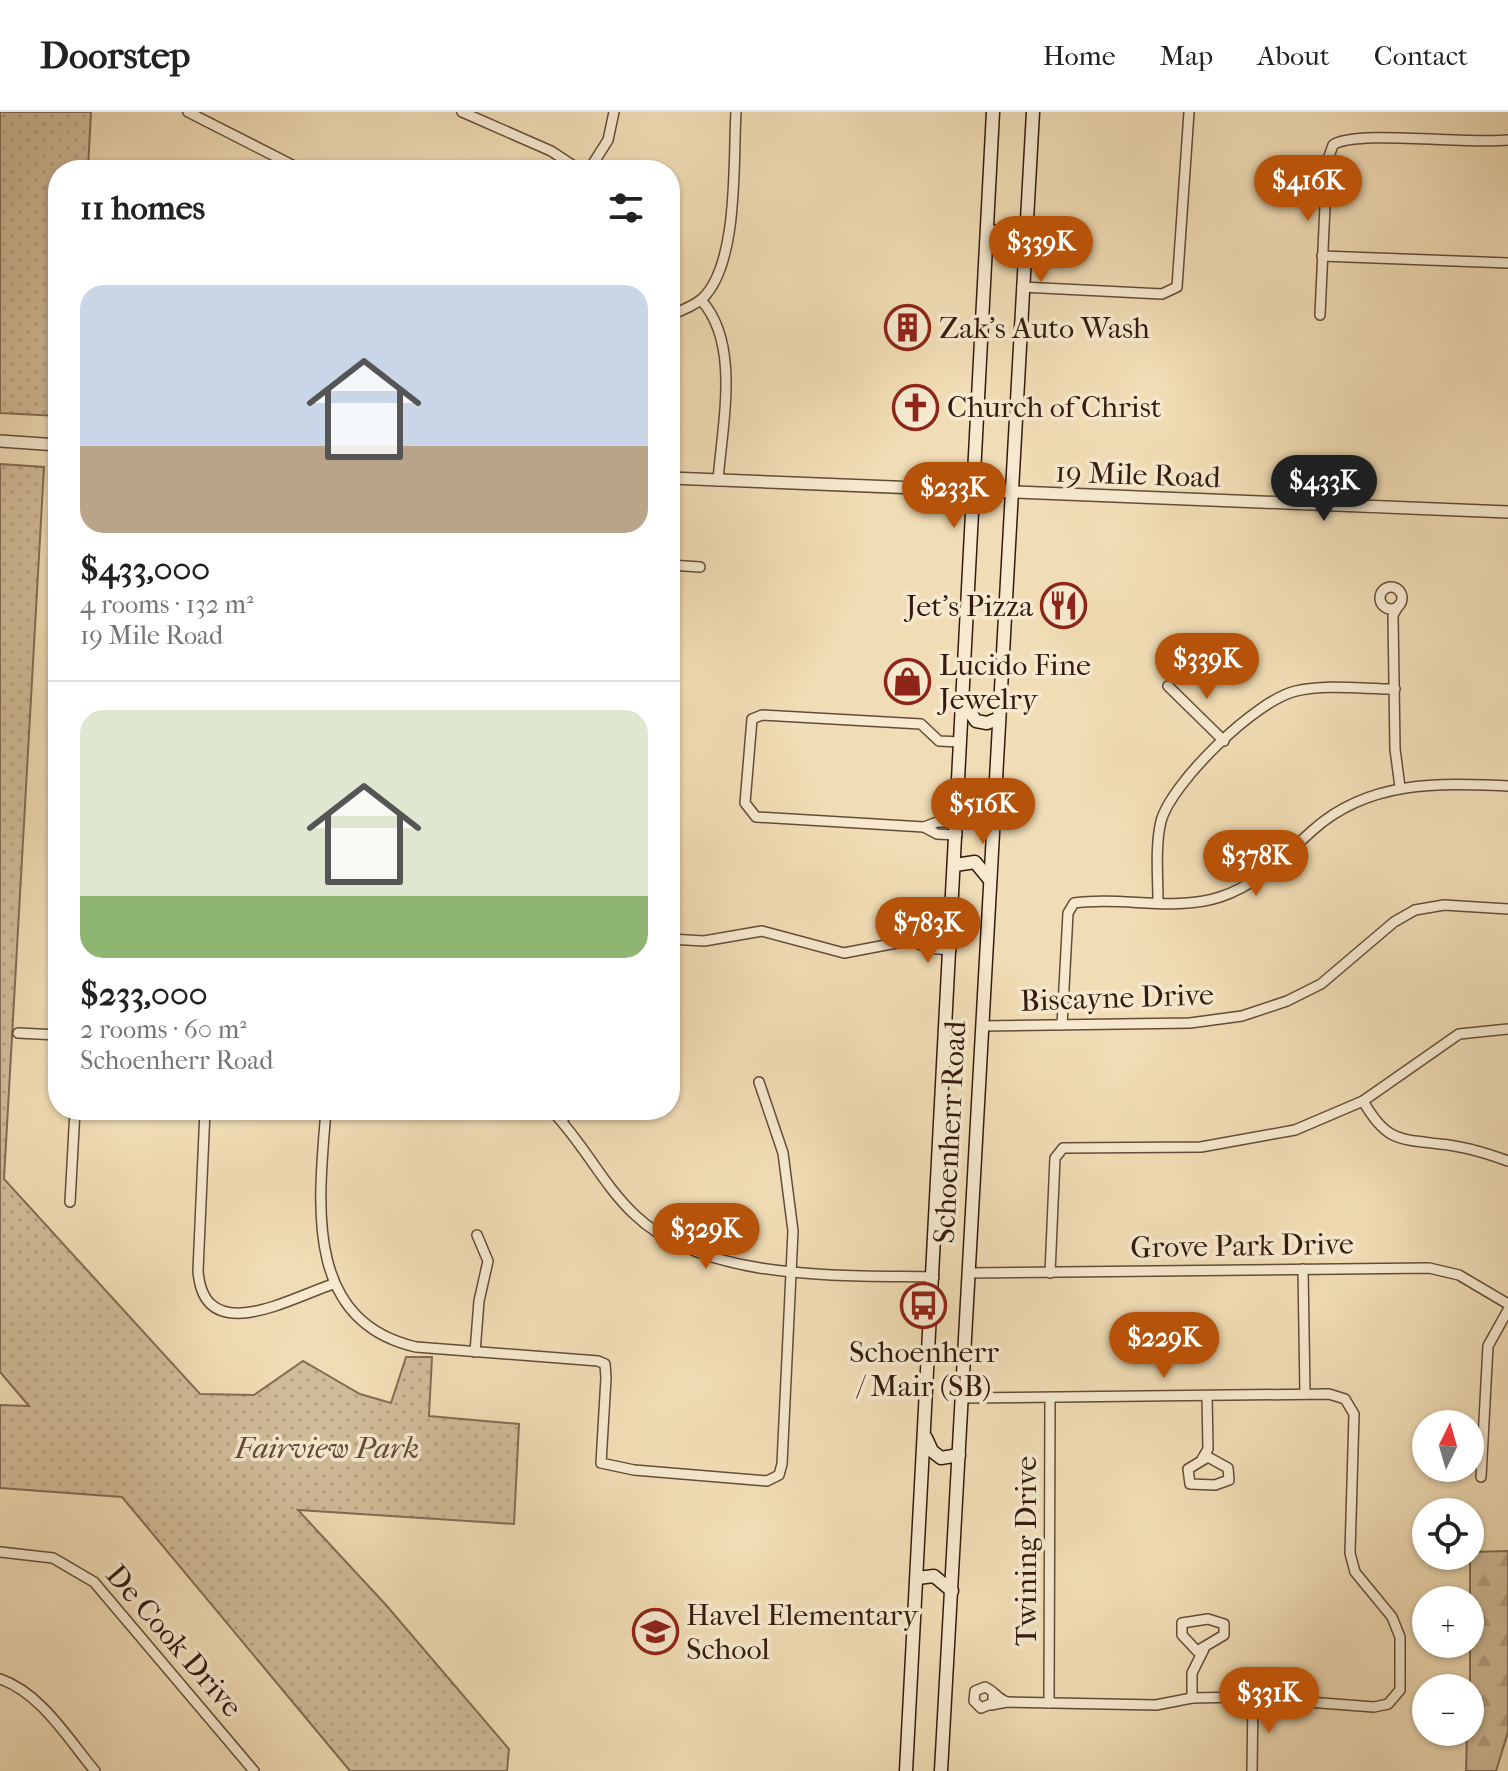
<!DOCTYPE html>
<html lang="en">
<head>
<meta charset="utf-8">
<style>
  :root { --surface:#fff; --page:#f6f6f6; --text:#222; --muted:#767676; --line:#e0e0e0; --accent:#b45309 }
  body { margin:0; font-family:"IM FELL French Canon",serif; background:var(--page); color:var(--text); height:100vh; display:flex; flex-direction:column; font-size:30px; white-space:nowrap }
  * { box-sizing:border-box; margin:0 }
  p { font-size:26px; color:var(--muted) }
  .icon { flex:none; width:44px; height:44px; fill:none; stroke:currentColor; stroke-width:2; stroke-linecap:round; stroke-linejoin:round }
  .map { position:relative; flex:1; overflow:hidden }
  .details { position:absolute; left:48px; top:48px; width:632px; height:960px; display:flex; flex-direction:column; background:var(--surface); border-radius:32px; box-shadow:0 2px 6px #0004 }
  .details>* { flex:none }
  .needle { width:52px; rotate:5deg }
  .buttons { position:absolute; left:1412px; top:1298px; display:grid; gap:16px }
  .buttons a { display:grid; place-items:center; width:72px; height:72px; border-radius:50%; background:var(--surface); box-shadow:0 2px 6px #0004; font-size:40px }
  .price { position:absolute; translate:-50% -68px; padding:0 18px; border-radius:28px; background:var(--accent); color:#fff; font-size:26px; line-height:52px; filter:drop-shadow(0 2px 4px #0008) }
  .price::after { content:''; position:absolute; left:50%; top:48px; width:24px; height:18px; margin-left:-12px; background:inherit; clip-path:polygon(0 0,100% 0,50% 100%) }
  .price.active { background:#222; color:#fff }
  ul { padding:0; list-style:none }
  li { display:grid; align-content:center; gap:16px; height:424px; padding:0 32px }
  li+li { border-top:2px solid var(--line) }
  li span { display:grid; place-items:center; height:248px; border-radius:24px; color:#555 }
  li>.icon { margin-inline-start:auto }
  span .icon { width:144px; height:144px; fill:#fffc; stroke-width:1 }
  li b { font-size:34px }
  h2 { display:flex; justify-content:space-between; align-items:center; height:96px; padding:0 32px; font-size:34px }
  header { display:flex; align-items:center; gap:48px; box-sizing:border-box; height:112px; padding:0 40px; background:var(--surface); border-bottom:2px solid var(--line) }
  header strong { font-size:38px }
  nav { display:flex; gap:44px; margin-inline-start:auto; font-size:28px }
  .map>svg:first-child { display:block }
</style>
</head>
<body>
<header>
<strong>Doorstep</strong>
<nav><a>Home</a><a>Map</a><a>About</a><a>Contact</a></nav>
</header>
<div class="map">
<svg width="1508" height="1659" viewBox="0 0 1508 1659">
  <defs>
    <pattern id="green-dots" width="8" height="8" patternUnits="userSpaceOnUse" patternTransform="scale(2)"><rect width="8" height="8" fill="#d1bc99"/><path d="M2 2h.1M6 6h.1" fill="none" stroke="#b4a183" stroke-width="1.8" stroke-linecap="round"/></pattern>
    <pattern id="forest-firs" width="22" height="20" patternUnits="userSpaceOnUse" patternTransform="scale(2)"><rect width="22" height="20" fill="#d1bc99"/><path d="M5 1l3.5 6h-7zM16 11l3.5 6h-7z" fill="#b4a183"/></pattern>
  </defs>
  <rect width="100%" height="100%" fill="#f1ddb5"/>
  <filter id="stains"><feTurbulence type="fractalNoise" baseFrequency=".0025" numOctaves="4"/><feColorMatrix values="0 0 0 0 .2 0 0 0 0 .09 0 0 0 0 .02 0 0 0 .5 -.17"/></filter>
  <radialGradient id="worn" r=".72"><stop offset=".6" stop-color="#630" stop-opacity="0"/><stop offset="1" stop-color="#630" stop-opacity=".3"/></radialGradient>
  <g fill="url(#green-dots)" stroke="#836c54" stroke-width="2">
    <path d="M0,0H91L88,58H58V304L0,301Z"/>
    <path d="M0,352L44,355L4,1067L200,1282L254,1283L303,1249L360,1282L391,1291L406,1245H432L429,1304L519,1312L514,1412L298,1398L386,1493L509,1637L507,1659H350L122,1385L0,1376V1293L29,1294L0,1260Z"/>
  </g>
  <path fill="url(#forest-firs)" stroke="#836c54" stroke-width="2" d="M1508,1439V1620L1496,1659H1466L1467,1620H1470V1440Z"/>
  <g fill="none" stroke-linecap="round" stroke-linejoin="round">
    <defs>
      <g id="minor">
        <path d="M188,0L302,58"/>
        <path d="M462,0L551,39L580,58"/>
        <path d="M589,58L608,28L614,0"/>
        <path d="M1322,144L1508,151"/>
        <path d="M1022,175L1162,182L1177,175L1189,0"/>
        <path d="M701,188C741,232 722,312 718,369"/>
        <path d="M670,203C681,199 694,194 703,186C739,150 733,49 736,0"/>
        <path d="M1320,203L1327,50L1333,33C1355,17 1471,33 1508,28"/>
        <path d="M670,453L700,455"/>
        <circle cx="1391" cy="486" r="11"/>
        <path d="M1399,493L1393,503L1395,637L1400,675"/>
        <path d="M1168,574L1224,629"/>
        <path d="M924,715L756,705L745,691L752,607L762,603L921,612L939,629L961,630"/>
        <path d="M957,723L937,722L924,715L937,710H957"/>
        <path d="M1158,790C1158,763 1155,735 1161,709C1172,670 1256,588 1296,579C1327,572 1363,577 1395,577"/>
        <path d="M670,827L704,829L762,819L844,841L928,825L951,826"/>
        <path d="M914,830L928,836L951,838"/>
        <path d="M1062,913L1068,801L1074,791C1121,784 1175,800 1220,785C1258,773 1284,744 1313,718C1369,668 1438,671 1508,674"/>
        <path d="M982,914L1190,911L1242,904L1287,889L1321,872L1394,810L1415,798L1444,793L1508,797"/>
        <path d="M18,921L58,923"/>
        <path d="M1363,989C1386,1029 1398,1027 1440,1032C1464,1034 1486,1041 1508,1049"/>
        <path d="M205,998L198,1159C204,1236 289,1187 333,1172"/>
        <path d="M326,998C319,1088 302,1209 416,1235L598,1249L605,1252L606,1266L601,1351L634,1358L767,1369L779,1363L782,1352L793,1119L783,1041L759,970"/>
        <path d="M551,998C583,1030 602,1072 635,1103C705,1170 844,1163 934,1165"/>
        <path d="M561,1008L573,998"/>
        <path d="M70,1090L75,998"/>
        <path d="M1303,1157L1305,1282"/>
        <path d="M968,1161L1429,1156L1459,1163L1508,1192"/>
        <path d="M1050,1161L1055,1046L1063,1036L1201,1035L1295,1018L1363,989L1459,922L1508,917"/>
        <path d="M475,1240L479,1189L488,1149L477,1123"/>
        <path d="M962,1286L1329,1282L1345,1287L1354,1302L1350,1441L1355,1460L1392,1505L1400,1525V1578L1388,1592L1374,1595L1242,1585L1192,1586L1156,1593L1007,1590L991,1593"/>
        <path d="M1208,1345L1228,1356L1229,1368L1215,1373L1190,1372L1188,1357Z"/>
        <path d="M1202,1347L1208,1337L1207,1284"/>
        <path d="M1481,1365L1488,1234L1508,1198"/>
        <path d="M0,1440L53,1446L94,1470L254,1659"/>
        <path d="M1208,1507L1224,1512V1523L1197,1539L1182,1523V1511Z"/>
        <path d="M0,1567C41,1581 68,1627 95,1659"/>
        <path d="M993,1581V1591L981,1596L974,1589L975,1579L985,1575C993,1578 997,1586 1005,1589"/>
        <path d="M1192,1586V1561L1204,1537"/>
        <path d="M1049,1591L1050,1286"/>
        <path d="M1252,1659L1253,1586"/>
      </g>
      <g id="tertiary">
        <path d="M0,329L58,333"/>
        <path d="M670,366L1508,400"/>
      </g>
      <g id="secondary">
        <path d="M988,120L1009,119L1024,136"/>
        <path d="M964,591L976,609L987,611L997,607"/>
        <path d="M955,753L975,750L989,767"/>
        <path d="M926,1326L932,1339L941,1346L959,1343"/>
        <path d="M917,1466L934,1464L952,1479"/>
        <path d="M906,1659L993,0"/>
        <path d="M941,1659L1033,0"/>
      </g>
    </defs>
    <use href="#minor" stroke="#644c38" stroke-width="12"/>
    <use href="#tertiary" stroke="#644c38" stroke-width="14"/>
    <use href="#secondary" stroke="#351b0f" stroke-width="15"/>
    <use href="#minor" stroke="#f6e9cf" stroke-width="9"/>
    <use href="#tertiary" stroke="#f6e9cf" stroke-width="11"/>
    <use href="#secondary" stroke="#f6e9cf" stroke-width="12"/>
  </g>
  <defs>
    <symbol id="building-ring" viewBox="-11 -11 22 22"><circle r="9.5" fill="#f6e9cf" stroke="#8f2418" stroke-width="1.5"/><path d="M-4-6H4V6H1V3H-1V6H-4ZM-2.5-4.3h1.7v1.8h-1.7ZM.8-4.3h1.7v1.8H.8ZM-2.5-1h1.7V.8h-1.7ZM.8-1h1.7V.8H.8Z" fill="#8f2418"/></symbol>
    <symbol id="church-ring" viewBox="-11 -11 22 22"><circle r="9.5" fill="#f6e9cf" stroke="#8f2418" stroke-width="1.5"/><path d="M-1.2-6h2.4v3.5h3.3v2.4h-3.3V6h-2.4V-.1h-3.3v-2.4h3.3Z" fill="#8f2418"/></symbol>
    <symbol id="restaurant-ring" viewBox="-11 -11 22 22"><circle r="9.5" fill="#f6e9cf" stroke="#8f2418" stroke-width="1.5"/><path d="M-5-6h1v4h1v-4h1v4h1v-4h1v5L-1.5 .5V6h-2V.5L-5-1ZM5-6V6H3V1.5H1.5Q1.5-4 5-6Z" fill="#8f2418"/></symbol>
    <symbol id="shop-ring" viewBox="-11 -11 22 22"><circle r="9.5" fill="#f6e9cf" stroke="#8f2418" stroke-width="1.5"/><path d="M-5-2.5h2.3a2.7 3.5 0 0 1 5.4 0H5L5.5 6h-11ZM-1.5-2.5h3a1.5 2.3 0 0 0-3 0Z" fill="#8f2418"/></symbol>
    <symbol id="bus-ring" viewBox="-11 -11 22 22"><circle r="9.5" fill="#f6e9cf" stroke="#8f2418" stroke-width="1.5"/><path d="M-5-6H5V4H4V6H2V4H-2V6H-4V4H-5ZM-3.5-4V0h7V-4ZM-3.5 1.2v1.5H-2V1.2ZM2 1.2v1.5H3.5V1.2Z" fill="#8f2418"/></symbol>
    <symbol id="school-ring" viewBox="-11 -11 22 22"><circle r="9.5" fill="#f6e9cf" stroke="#8f2418" stroke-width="1.5"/><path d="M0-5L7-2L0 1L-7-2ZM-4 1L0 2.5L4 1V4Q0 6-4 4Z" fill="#8f2418"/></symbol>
  </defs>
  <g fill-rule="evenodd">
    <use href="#building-ring" x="882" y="190" width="51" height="51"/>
    <use href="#church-ring" x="890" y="270" width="51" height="51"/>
    <use href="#restaurant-ring" x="1038" y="468" width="51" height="51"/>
    <use href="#shop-ring" x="882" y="544" width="51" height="51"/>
    <use href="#bus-ring" x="898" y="1168" width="51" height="51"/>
    <use href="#school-ring" x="630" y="1494" width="51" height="51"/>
  </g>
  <g text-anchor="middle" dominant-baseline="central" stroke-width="7" stroke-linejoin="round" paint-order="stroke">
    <g font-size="30" fill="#351b0f" stroke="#f6e9cf" text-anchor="start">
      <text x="939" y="216">Zak's Auto Wash</text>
      <text x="947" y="295">Church of Christ</text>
      <text x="1033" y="494" text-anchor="end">Jet's Pizza</text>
      <text x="939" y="553">Lucido Fine<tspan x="939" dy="34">Jewelry</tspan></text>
      <text x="924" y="1240" text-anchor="middle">Schoenherr<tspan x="924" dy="34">/ Mair (SB)</tspan></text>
      <text x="686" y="1503">Havel Elementary<tspan x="686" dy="34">School</tspan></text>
    </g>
    <g font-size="30" fill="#351b0f" stroke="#f6e9cf">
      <text transform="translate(1138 363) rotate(2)">19 Mile Road</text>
      <text transform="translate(1117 886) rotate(-2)">Biscayne Drive</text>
      <text transform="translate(950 1020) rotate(-87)">Schoenherr Road</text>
      <text transform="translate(1242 1134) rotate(-1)">Grove Park Drive</text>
      <text transform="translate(1026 1439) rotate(-90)">Twining Drive</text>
      <text transform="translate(174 1529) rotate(49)">De Cook Drive</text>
    </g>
    <g font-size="30" font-style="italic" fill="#644b38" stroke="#f6e9cf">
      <text x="327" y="1336">Fairview Park</text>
    </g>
  </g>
  <rect width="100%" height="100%" filter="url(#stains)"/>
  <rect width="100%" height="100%" fill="url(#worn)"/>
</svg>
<div class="buttons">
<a><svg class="needle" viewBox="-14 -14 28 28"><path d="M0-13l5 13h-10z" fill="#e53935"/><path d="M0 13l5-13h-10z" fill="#767676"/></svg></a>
<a><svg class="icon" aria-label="locate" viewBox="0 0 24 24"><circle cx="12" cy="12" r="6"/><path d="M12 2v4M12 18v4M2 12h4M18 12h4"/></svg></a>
<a>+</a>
<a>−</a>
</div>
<b class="price" style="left:1308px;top:111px">$416K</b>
<b class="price" style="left:1041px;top:172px">$339K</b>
<b class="price active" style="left:1324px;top:411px">$433K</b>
<b class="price" style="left:954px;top:418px">$233K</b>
<b class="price" style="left:1207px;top:589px">$339K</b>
<b class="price" style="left:983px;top:734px">$516K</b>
<b class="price" style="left:1256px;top:786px">$378K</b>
<b class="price" style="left:928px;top:853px">$783K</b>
<b class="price" style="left:706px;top:1159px">$329K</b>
<b class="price" style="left:1164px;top:1268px">$229K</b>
<b class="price" style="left:1269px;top:1623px">$331K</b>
<section class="details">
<h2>11 homes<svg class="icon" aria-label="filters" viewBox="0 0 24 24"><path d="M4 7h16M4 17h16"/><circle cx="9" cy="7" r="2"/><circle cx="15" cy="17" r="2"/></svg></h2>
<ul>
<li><span style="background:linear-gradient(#c9d6e8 65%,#b9a48a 0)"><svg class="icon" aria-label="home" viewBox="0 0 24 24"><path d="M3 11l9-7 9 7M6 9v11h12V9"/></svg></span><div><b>$433,000</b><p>4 rooms · 132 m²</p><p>19 Mile Road</p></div></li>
<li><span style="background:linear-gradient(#dfe7d0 75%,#8fb573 0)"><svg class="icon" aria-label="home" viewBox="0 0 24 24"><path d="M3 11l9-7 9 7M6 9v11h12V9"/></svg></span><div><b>$233,000</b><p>2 rooms · 60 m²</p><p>Schoenherr Road</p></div></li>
</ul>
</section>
</div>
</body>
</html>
